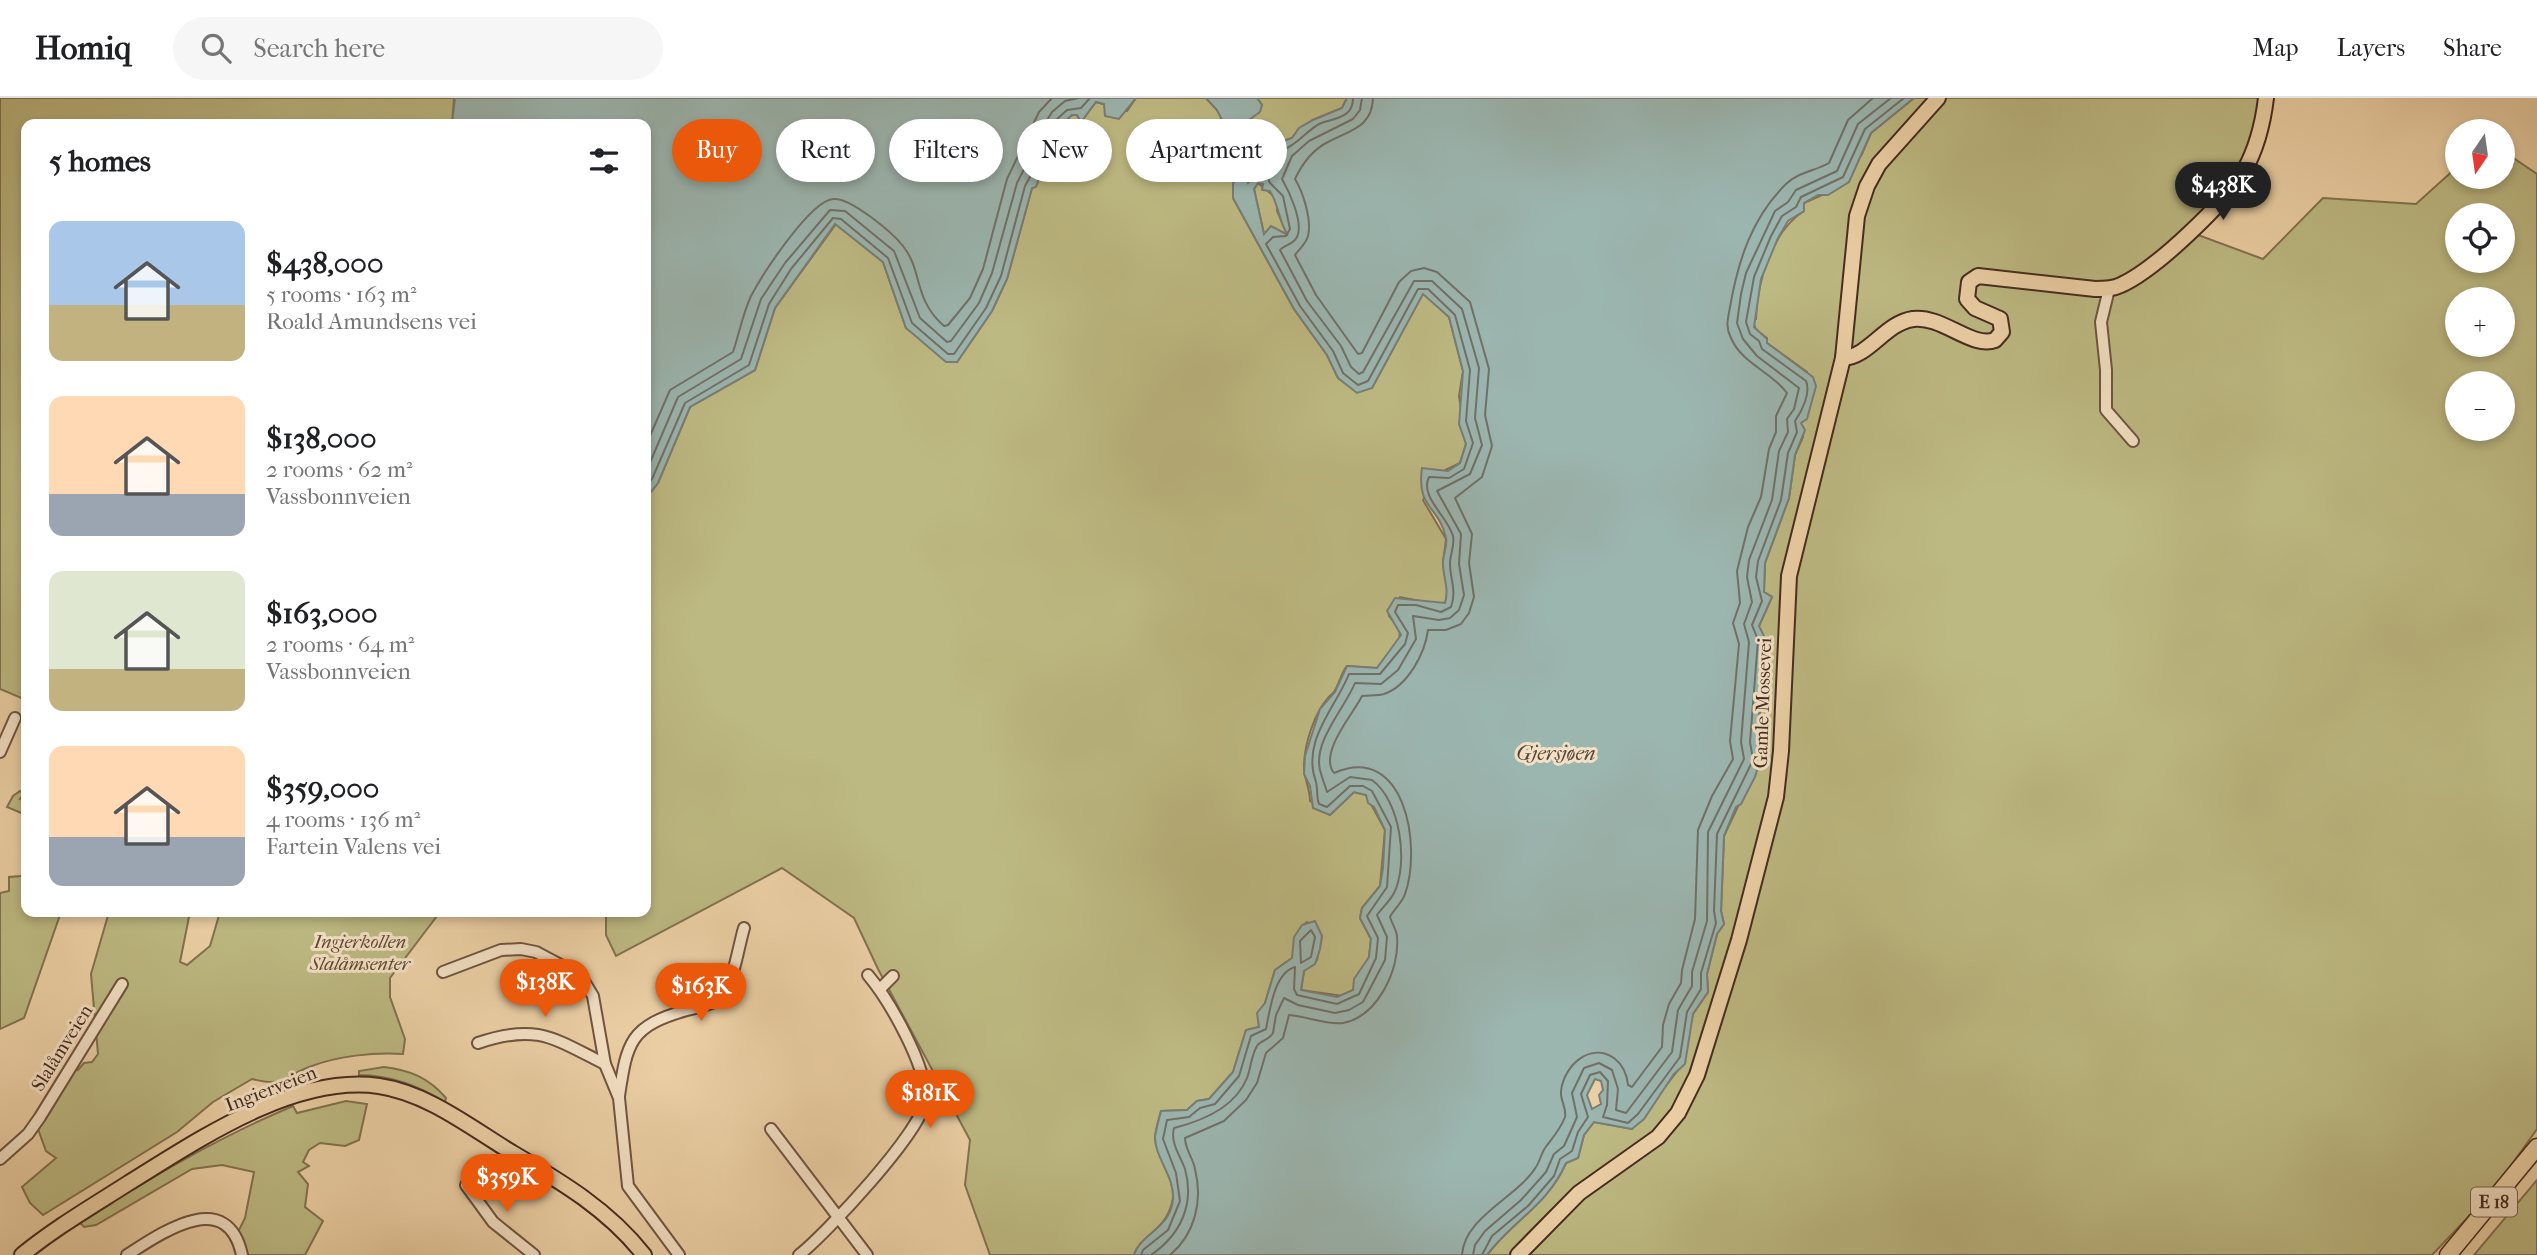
<!DOCTYPE html>
<html lang="en">
<head>
<meta charset="utf-8">
<style>
  :root { --surface:#fff; --page:#f6f6f6; --text:#202124; --muted:#757577; --line:#e0e0e0; --accent:#ea580c }
  body { margin:0; font-family:"IM FELL French Canon",serif; background:var(--page); color:var(--text); height:100vh; display:flex; flex-direction:column; font-size:26px; white-space:nowrap }
  * { box-sizing:border-box; margin:0 }
  p { font-size:23px; color:var(--muted) }
  .icon { flex:none; width:38px; height:38px; fill:none; stroke:currentColor; stroke-width:2; stroke-linecap:round; stroke-linejoin:round }
  .map { position:relative; flex:1; overflow:hidden }
  .drawer { position:absolute; left:21px; top:21px; width:630px; height:798px; display:flex; flex-direction:column; background:var(--surface); border-radius:14px; box-shadow:0 4px 10px #0003 }
  .drawer>* { flex:none }
  .top-card { position:absolute; left:672px; top:21px; width:665px; height:63px; display:flex; gap:14px }
  .needle { width:46px; rotate:193deg }
  .controls { position:absolute; left:2445px; top:21px; display:grid; gap:14px }
  .controls a { display:grid; place-items:center; width:70px; height:70px; border-radius:50%; background:var(--surface); box-shadow:0 4px 10px #0003; font-size:35px }
  .price { position:absolute; translate:-50% -60px; padding:0 16px; border-radius:24px; background:var(--accent); color:#fff; font-size:23px; line-height:46px; filter:drop-shadow(0 2px 4px #0008) }
  .price::after { content:''; position:absolute; left:50%; top:42px; width:21px; height:16px; margin-left:-10px; background:inherit; clip-path:polygon(0 0,100% 0,50% 100%) }
  .price.active { background:#222; color:#fff }
  ul { padding:0; list-style:none }
  li { display:flex; align-items:center; gap:21px; height:175px; padding:0 28px }
  li span { display:grid; place-items:center; flex:none; width:196px; height:140px; border-radius:14px; color:#555 }
  li>.icon { margin-inline-start:auto }
  span .icon { width:84px; height:84px; fill:#fffc; stroke-width:1 }
  li b { font-size:30px }
  h2 { display:flex; justify-content:space-between; align-items:center; height:84px; padding:0 28px; font-size:30px }
  .chip { padding:0 24px; border-radius:32px; background:var(--surface); box-shadow:0 4px 10px #0003; font-size:24px; line-height:63px }
  .chip.active { background:var(--accent); color:#fff }
  header { display:flex; align-items:center; gap:42px; box-sizing:border-box; height:98px; padding:0 35px; background:var(--surface); border-bottom:2px solid var(--line) }
  header strong { font-size:33px }
  nav { display:flex; gap:38px; margin-inline-start:auto; font-size:24px }
  .search { width:490px; height:63px; background:var(--page); display:flex; align-items:center; gap:18px; box-sizing:border-box; padding:0 24px; border-radius:38px; color:var(--muted); font-size:26px }
  .map>svg:first-child { display:block }
</style>
</head>
<body>
<header>
<strong>Homiq</strong>
<div class="search"><svg class="icon" aria-label="search" viewBox="0 0 24 24"><circle cx="10" cy="10" r="6"/><path d="M15 15l6 6"/></svg>Search here</div>
<nav><a>Map</a><a>Layers</a><a>Share</a></nav>
</header>
<div class="map">
<svg width="2537" height="1157" viewBox="0 0 2537 1157">
  <rect width="100%" height="100%" fill="#ecd0a5"/>
  <filter id="stains"><feTurbulence type="fractalNoise" baseFrequency=".00286" numOctaves="4"/><feColorMatrix values="0 0 0 0 .2 0 0 0 0 .09 0 0 0 0 .02 0 0 0 .5 -.17"/></filter>
  <radialGradient id="worn" r=".72"><stop offset=".6" stop-color="#630" stop-opacity="0"/><stop offset="1" stop-color="#630" stop-opacity=".3"/></radialGradient>
  <g fill="#bdb982" stroke="#827251" stroke-width="2" fill-rule="evenodd">
    <path d="M0,0H454L452,26H26V602L0,591Z"/>
    <path d="M1136,0H1206L1217,12L1227,31L1228,66L1244,73L1233,100L1294,211L1327,257L1338,280L1372,290L1423,195L1449,219L1463,273L1459,298L1466,346L1460,365L1441,374L1423,402L1446,441L1443,466L1448,493L1445,505L1441,507L1400,499L1389,518L1400,532L1399,543L1377,570L1347,568C1341,575 1340,584 1335,592C1332,598 1332,594 1328,600C1314,616 1305,645 1304,666C1303,679 1310,689 1310,703L1330,717L1354,694L1366,697L1385,732L1380,788L1362,810L1360,820L1371,841L1369,859L1353,892L1343,898L1301,892L1304,873L1317,862L1322,838L1307,824C1293,834 1296,846 1292,860L1275,872L1265,905L1258,915L1259,929L1246,932L1233,974L1209,1001L1197,1003L1187,1012L1161,1013C1159,1021 1155,1032 1155,1041C1156,1062 1178,1081 1172,1105C1164,1135 1140,1137 1134,1157H990L965,1087L970,1042L878,871L854,820L782,770L616,858L606,837V814H646V400L658,385L690,309L755,272L775,210L836,126L883,164L906,230L957,264L992,213L1007,181L1032,90L1036,88L1045,63L1050,59L1053,43L1062,26L1072,17H1077L1081,24L1096,4L1127,13Z"/>
    <path d="M1257,0H1347L1342,10L1313,22L1299,31L1292,40L1281,44L1276,50L1273,65L1259,73L1248,85L1245,84C1248,75 1245,72 1243,63C1238,40 1246,22 1262,7Z"/>
    <path d="M1914,0H2266L2253,55L2190,134L2263,161L2323,100L2416,106L2457,69V79H2502L2503,53L2537,76V1031L2492,1094L2432,1157H1487C1513,1122 1547,1108 1566,1065L1578,1060L1584,1037L1594,1024L1632,1031L1682,967L1693,916L1708,894L1707,876L1717,836L1724,826L1721,813L1724,738L1760,662L1757,645L1765,564L1759,528L1772,499L1764,494L1765,465L1789,400L1795,357L1803,339L1801,325L1807,274L1767,245V240L1756,232L1753,223L1756,221C1757,184 1772,133 1804,113V105L1836,91L1862,56L1871,35ZM2457,117H2502V163H2457ZM2457,201H2502V247H2457ZM2457,285H2502V331H2457Z"/>
    <path d="M1258,85L1277,101V113L1288,138L1264,136L1254,91Z"/>
    <path d="M20,693L24,696L20,701L26,703V717L7,709L13,698Z"/>
    <path d="M26,720V814H61L24,920L0,931V795L9,793V779L21,778L25,772L23,722Z"/>
    <path d="M109,814H190L180,864L187,867L210,848L220,814H440L390,880V899L405,941L403,956C374,954 337,958 309,969C281,980 285,989 252,981L213,1004L177,1034L43,1117L30,1105L22,1089L56,1060L46,1053L38,1031L76,970L78,972L84,965L92,964L98,956L91,876Z"/>
    <path d="M384,969C410,972 429,980 446,1000L445,1004C418,988 391,977 359,977V973Z"/>
    <path d="M346,1003L367,1006L359,1042L345,1048L320,1045L309,1052L303,1064L309,1068L298,1074L308,1086L305,1109L323,1123L305,1157H245L237,1136L245,1120L254,1074L222,1067L192,1071L96,1127L84,1129L80,1125C149,1080 217,1040 293,1008L297,1015Z"/>
    <path d="M2537,1082V1157H2474Z"/>
  </g>
  <g fill="#9bb5af" stroke="#797e76" stroke-width="2" fill-rule="evenodd">
    <path d="M455,0H1136L1119,21L1105,18L1104,6L1096,4L1081,24L1077,17H1072L1062,26L1053,43L1050,59L1045,63L1036,89L1032,90L1007,181L992,213L957,264H946L906,230L883,164L835,126L775,210L755,272L690,309L658,385L646,400V26H452Z"/>
    <path d="M1206,0H1257L1262,7L1260,14L1246,24C1242,42 1238,60 1250,74L1246,80L1248,85L1259,73L1273,65L1275,50L1281,44L1292,40L1299,30L1313,22L1342,10L1347,0H1914L1871,35L1849,84L1828,97H1818L1804,105V113L1788,123L1778,140L1761,181L1754,229L1767,241V245L1813,279L1816,288L1807,321L1801,325L1805,332L1795,357L1789,400L1765,465L1764,494L1772,499L1759,528L1765,540L1757,645L1760,662L1755,679L1741,706L1736,709L1724,738L1721,813L1724,826L1717,836L1707,876L1708,894L1693,916L1685,966L1674,976L1644,1021L1632,1031L1594,1024L1584,1037L1578,1060L1566,1065C1547,1108 1513,1122 1487,1157H1134C1140,1136 1170,1131 1173,1102C1175,1079 1155,1060 1155,1039C1156,1031 1159,1021 1161,1013L1187,1012L1197,1003L1209,1001L1233,974L1246,932L1259,929L1257,915L1265,905L1275,872L1292,860L1294,839L1302,827L1315,823L1322,838L1320,851L1315,866L1304,873L1301,892L1337,899L1353,892L1354,881L1369,859L1371,841L1360,820L1362,810L1380,788L1383,770L1385,732L1374,709L1368,705L1366,697L1354,694L1330,717L1313,710L1310,688L1304,676L1305,658L1320,611L1335,594L1347,568L1377,570L1401,537L1387,513L1395,500L1445,505C1449,491 1444,482 1443,467C1442,458 1448,448 1446,440C1439,408 1416,410 1422,370L1448,373L1460,365L1466,346L1459,326L1463,273L1449,219L1423,196L1372,290L1357,295L1338,280L1327,257L1294,211L1233,100V85L1244,72L1228,66L1227,31L1217,12ZM1258,85L1263,86L1262,92L1270,93C1279,107 1279,125 1288,137L1271,128L1264,136L1254,91ZM1595,981L1601,983L1603,992L1599,997L1601,1006L1592,1011L1587,997Z"/>
  </g>
  <g fill="none" stroke-linecap="round" stroke-linejoin="round">
    <g stroke="#707068" stroke-width="2">
      <path d="M646,347L670,292L733,254C739,236 743,215 751,198C762,177 810,103 833,101C850,99 892,134 903,148C923,173 913,201 944,228L948,227L970,200L983,171L1007,81L1039,14L1052,0"/>
      <path d="M646,374L678,299L741,261L761,201L785,165L830,112L845,113L894,153L920,220L947,244L951,243L979,205L992,175L1017,85L1035,50L1039,35L1052,14L1065,3L1079,0"/>
      <path d="M646,389L652,381L685,305L749,267L769,206L791,171L833,120L841,121L888,160L912,225L948,256H954L986,210L1001,178L1025,88L1043,55L1047,39L1056,22L1067,12L1081,10L1090,0"/>
      <path d="M1311,832L1315,839L1311,859L1301,865L1300,843Z"/>
      <path d="M1141,1157L1143,1152L1168,1132L1180,1103L1176,1075L1163,1041L1167,1022L1189,1019L1200,1010L1215,1006L1239,978L1251,938L1266,931C1270,912 1274,875 1295,869L1294,891L1297,897L1337,906L1359,896L1376,860L1378,840L1367,818L1387,789L1391,729L1372,693L1363,688H1350L1327,709L1319,706C1316,698 1318,691 1316,684C1301,643 1335,611 1349,576H1380L1405,546L1408,535L1395,514L1398,507H1416L1441,514L1451,509C1457,492 1450,482 1450,465C1450,457 1455,447 1453,438C1448,419 1419,398 1429,379L1449,380L1464,371L1473,345L1466,323L1470,272L1455,217L1428,191H1418L1368,283L1358,287L1343,275L1333,253L1300,208L1266,146L1273,139L1286,138L1290,131L1283,98L1270,85L1267,78L1279,69L1285,51C1299,45 1307,32 1321,25C1330,22 1340,21 1347,15C1352,11 1353,6 1353,0"/>
      <path d="M1151,1157C1180,1137 1195,1107 1185,1071C1180,1057 1170,1045 1174,1030C1202,1023 1235,1010 1247,980C1251,970 1251,958 1257,948C1260,943 1269,942 1273,935L1276,917L1284,900L1298,907L1335,915L1349,912L1363,904L1385,862L1387,839L1377,817C1382,810 1390,803 1394,795C1409,765 1400,702 1372,682L1350,679L1327,694C1325,687 1322,680 1320,672C1313,643 1345,610 1355,585L1381,586L1398,572L1416,541L1413,518L1439,522L1450,520L1459,512L1464,497L1459,466L1461,436L1437,393L1470,376L1482,347L1475,320L1479,270L1462,211L1432,183H1414L1363,274L1359,276L1351,269L1341,248L1307,203L1280,152C1284,147 1293,147 1297,139C1304,125 1289,93 1282,81L1292,58L1309,43L1353,21L1360,12L1362,0"/>
      <path d="M1170,1157C1195,1136 1203,1103 1195,1071C1193,1060 1185,1051 1185,1040L1224,1023L1246,1002L1257,985L1266,955L1283,940L1289,917C1306,918 1325,927 1343,925C1377,919 1400,872 1397,839C1397,832 1392,826 1390,819C1394,811 1402,805 1405,796C1422,748 1405,644 1334,675C1318,655 1354,615 1362,598C1369,597 1377,598 1384,596C1408,588 1425,555 1428,532H1446L1461,526L1469,515L1474,499L1469,465L1472,436L1455,400L1482,379L1492,348L1485,317L1489,271L1470,204L1437,174L1424,170L1411,173L1399,184L1362,255L1358,256L1316,197L1295,157C1299,151 1306,146 1308,138C1312,122 1303,94 1295,81C1302,66 1312,52 1328,44C1350,32 1372,30 1373,0"/>
      <path d="M1462,1157C1464,1119 1518,1099 1536,1069C1540,1063 1541,1056 1545,1050C1553,1039 1560,1032 1565,1019C1567,1011 1560,1002 1561,993C1564,968 1589,944 1614,960C1623,967 1627,976 1628,987L1632,989L1662,949L1663,927L1669,906L1681,885L1682,872L1695,821L1698,732L1712,698L1733,661L1730,643L1739,546L1733,525L1740,505L1737,473L1748,429L1761,399L1769,351L1776,334V318L1787,295C1772,274 1742,266 1731,240C1725,228 1728,221 1730,209C1738,163 1752,119 1786,86C1798,74 1815,73 1829,65L1848,22L1873,0"/>
      <path d="M1473,1157L1475,1147L1485,1133L1521,1102L1546,1074L1554,1056L1564,1048L1577,1019L1572,995L1584,970L1599,965L1612,972L1618,991L1616,1012L1626,1015L1672,954L1678,912L1692,888V874L1707,823L1708,734L1744,661L1741,644L1749,544L1744,526L1752,504L1747,479L1749,462L1772,402L1779,353L1788,334L1787,321L1794,311L1799,290L1757,258L1743,241L1737,225L1741,196L1746,175L1775,113L1788,104L1796,92L1837,73L1858,26L1891,0"/>
      <path d="M1482,1157L1492,1138L1528,1108L1554,1078L1560,1061L1572,1053L1578,1034L1588,1019L1581,996L1590,977L1600,974L1608,983L1607,1007L1603,1019L1628,1025L1638,1016L1680,959L1687,914L1701,891V875L1716,825L1714,813L1717,736L1753,662L1750,644L1758,542L1752,527L1762,503L1756,479L1758,463L1781,402L1788,355L1797,334L1795,323C1802,313 1811,295 1806,283L1762,251L1759,243L1750,236L1746,224L1754,179L1771,138L1782,118L1796,109L1801,99L1843,79L1865,31L1904,0"/>
    </g>
    <defs>
      <g id="minor">
        <path d="M2109,191L2101,224L2106,272V312L2133,343"/>
        <path d="M0,654L15,620"/>
        <path d="M443,874L501,852L521,851L536,854L581,878L593,898L605,966L619,1000L628,1088L679,1157"/>
        <path d="M880,891L893,878"/>
        <path d="M478,945C537,925 553,940 605,966"/>
        <path d="M619,998C627,944 630,928 687,912C699,909 713,907 722,898C733,887 739,846 744,830"/>
        <path d="M771,1031L867,1157"/>
        <path d="M0,1061L28,1036L40,1019L122,886"/>
        <path d="M466,1087L493,1124L534,1157"/>
        <path d="M127,1157C160,1136 227,1088 242,1157"/>
        <path d="M799,1157C825,1137 922,1033 925,1003C929,971 889,902 868,877"/>
      </g>
      <g id="major">
        <path d="M1843,260C1869,259 1885,225 1913,221C1942,217 1972,251 1995,242L2002,234L2000,221L1975,210L1967,201L1969,184L1978,178L2095,191C2104,191 2113,191 2121,187C2156,171 2225,105 2244,73C2257,50 2263,25 2266,0"/>
        <path d="M22,1157C55,1130 91,1109 127,1086C197,1043 293,976 379,988C427,995 470,1029 511,1054C560,1083 608,1111 644,1157"/>
        <path d="M1518,1157L1579,1095L1658,1039L1678,1015L1697,977L1739,842L1776,699L1781,653L1789,478L1843,260L1857,118L1867,88L1879,66L1938,0"/>
      </g>
      <path id="highway" d="M2448,1157L2537,1049"/>
    </defs>
    <use href="#minor" stroke="#705441" stroke-width="14"/>
    <use href="#major" stroke="#462b20" stroke-width="18"/>
    <use href="#highway" stroke="#462b20" stroke-width="19"/>
    <use href="#minor" stroke="#f3e0c4" stroke-width="10"/>
    <use href="#major" stroke="#ecd0a5" stroke-width="14"/>
    <use href="#highway" stroke="#ecd0a5" stroke-width="16"/>
  </g>
  <g text-anchor="middle" dominant-baseline="central" stroke-width="6" stroke-linejoin="round" paint-order="stroke">
    <rect fill="#f3e0c4" stroke="#7a6151" stroke-width="2" x="2471" y="1089.5" width="46" height="29" rx="5"/>
    <g font-size="18" font-weight="bold" fill="#462b20">
      <text x="2494" y="1104">E 18</text>
    </g>
    <g font-size="19" fill="#462b20" stroke="#f3e0c4">
      <text transform="translate(1763 605) rotate(-88)">Gamle Mossevei</text>
      <text transform="translate(62 950) rotate(-58)">Slalåmveien</text>
      <text transform="translate(271 991) rotate(-21)">Ingierveien</text>
    </g>
    <g font-size="19" font-style="italic" fill="#5e4734" stroke="#f3e0c4">
      <text x="360" y="844">Ingierkollen<tspan x="360" dy="22">Slalåmsenter</tspan></text>
    </g>
    <g font-size="21" font-style="italic" fill="#57473d" stroke="#f3e0c4">
      <text x="1556" y="655">Gjersjøen</text>
    </g>
  </g>
  <rect width="100%" height="100%" filter="url(#stains)"/>
  <rect width="100%" height="100%" fill="url(#worn)"/>
</svg>
<div class="controls">
<a><svg class="needle" viewBox="-14 -14 28 28"><path d="M0-13l5 13h-10z" fill="#e53935"/><path d="M0 13l5-13h-10z" fill="#757577"/></svg></a>
<a><svg class="icon" aria-label="locate" viewBox="0 0 24 24"><circle cx="12" cy="12" r="6"/><path d="M12 2v4M12 18v4M2 12h4M18 12h4"/></svg></a>
<a>+</a>
<a>−</a>
</div>
<b class="price active" style="left:2223px;top:124px">$438K</b>
<b class="price" style="left:545px;top:921px">$138K</b>
<b class="price" style="left:701px;top:925px">$163K</b>
<b class="price" style="left:930px;top:1032px">$181K</b>
<b class="price" style="left:507px;top:1116px">$359K</b>
<div class="top-card">
<a class="chip active">Buy</a>
<a class="chip">Rent</a>
<a class="chip">Filters</a>
<a class="chip">New</a>
<a class="chip">Apartment</a>
</div>
<section class="drawer">
<h2>5 homes<svg class="icon" aria-label="filters" viewBox="0 0 24 24"><path d="M4 7h16M4 17h16"/><circle cx="9" cy="7" r="2"/><circle cx="15" cy="17" r="2"/></svg></h2>
<ul>
<li><span style="background:linear-gradient(#a9c7e8 60%,#c2b280 0)"><svg class="icon" aria-label="home" viewBox="0 0 24 24"><path d="M3 11l9-7 9 7M6 9v11h12V9"/></svg></span><div><b>$438,000</b><p>5 rooms · 163 m²</p><p>Roald Amundsens vei</p></div></li>
<li><span style="background:linear-gradient(#ffd9b3 70%,#9aa5b1 0)"><svg class="icon" aria-label="home" viewBox="0 0 24 24"><path d="M3 11l9-7 9 7M6 9v11h12V9"/></svg></span><div><b>$138,000</b><p>2 rooms · 62 m²</p><p>Vassbonnveien</p></div></li>
<li><span style="background:linear-gradient(#dfe7d0 70%,#c2b280 0)"><svg class="icon" aria-label="home" viewBox="0 0 24 24"><path d="M3 11l9-7 9 7M6 9v11h12V9"/></svg></span><div><b>$163,000</b><p>2 rooms · 64 m²</p><p>Vassbonnveien</p></div></li>
<li><span style="background:linear-gradient(#ffd9b3 65%,#9aa5b1 0)"><svg class="icon" aria-label="home" viewBox="0 0 24 24"><path d="M3 11l9-7 9 7M6 9v11h12V9"/></svg></span><div><b>$359,000</b><p>4 rooms · 136 m²</p><p>Fartein Valens vei</p></div></li>
</ul>
</section>
</div>
</body>
</html>
